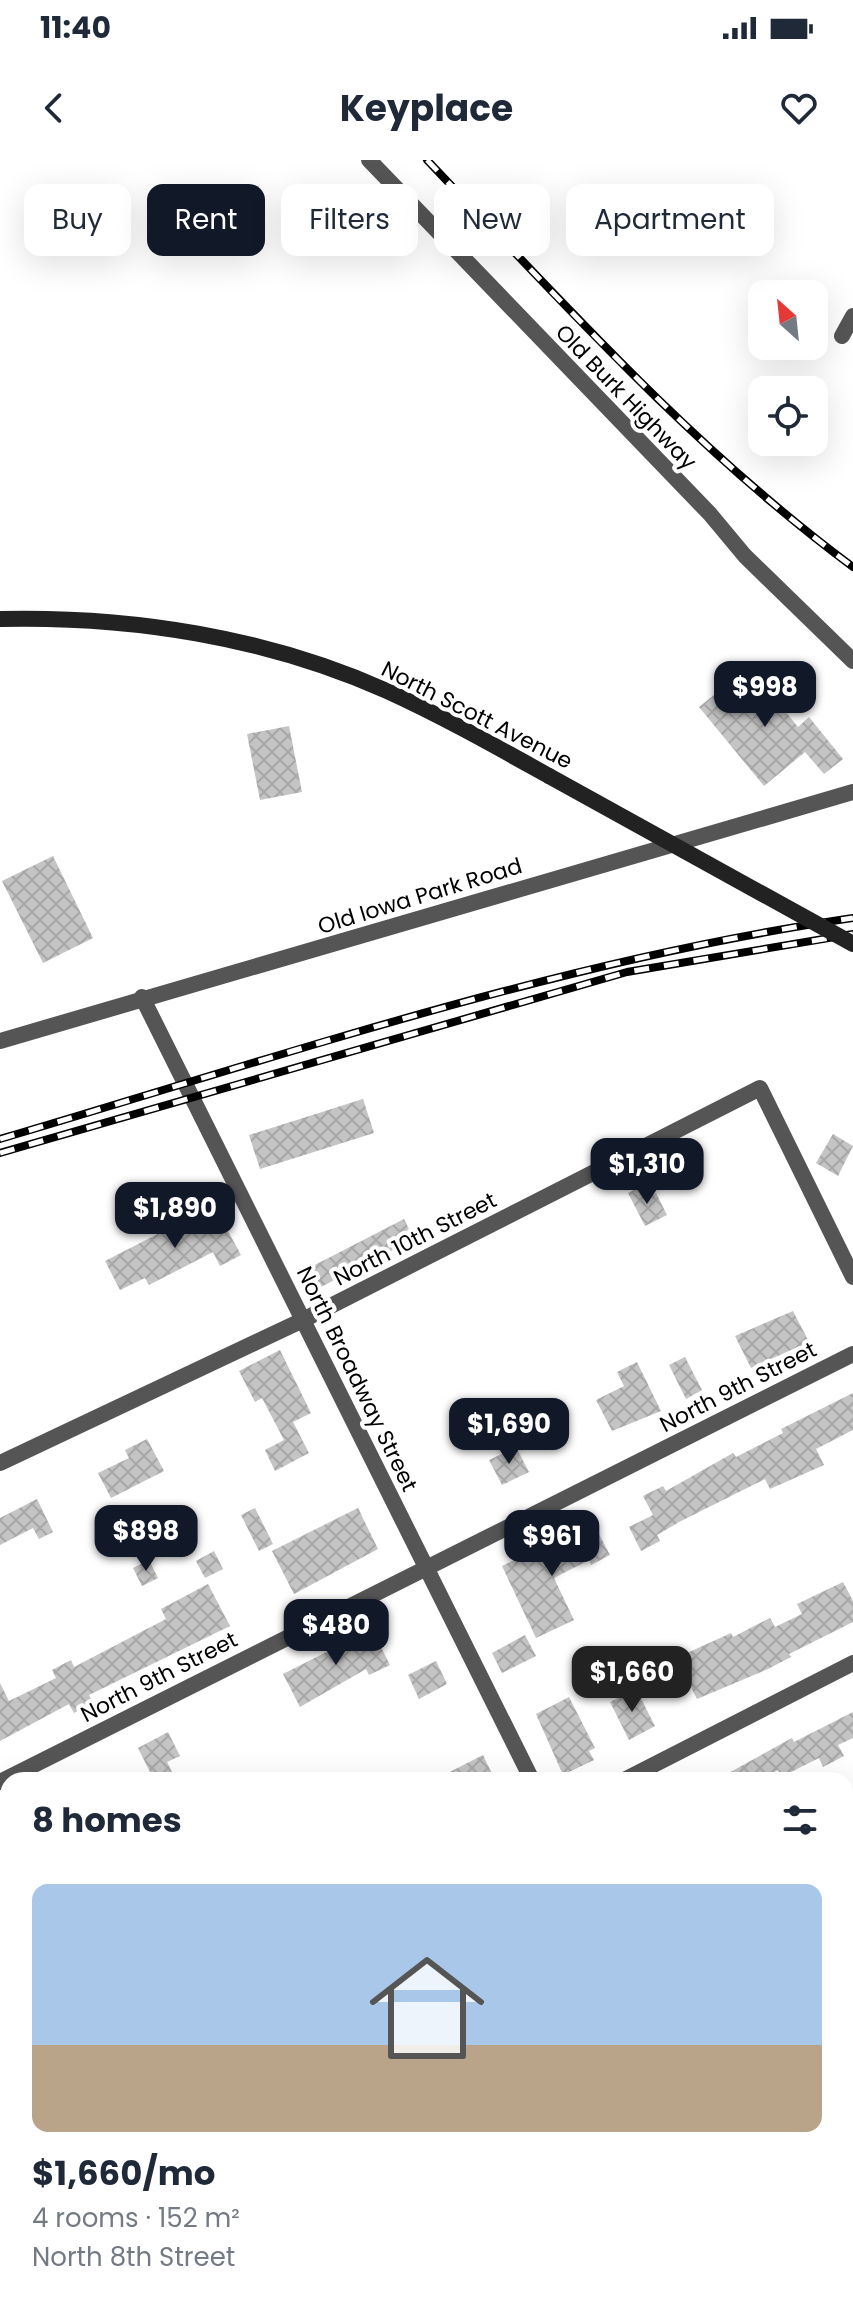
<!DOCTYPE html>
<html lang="en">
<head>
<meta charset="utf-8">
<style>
  :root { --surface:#fff; --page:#f2f2f3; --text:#1f2937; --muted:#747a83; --accent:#111827 }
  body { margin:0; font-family:Poppins,sans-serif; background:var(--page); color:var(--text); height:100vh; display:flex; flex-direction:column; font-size:30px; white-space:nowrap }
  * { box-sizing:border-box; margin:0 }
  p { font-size:26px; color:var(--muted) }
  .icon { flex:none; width:44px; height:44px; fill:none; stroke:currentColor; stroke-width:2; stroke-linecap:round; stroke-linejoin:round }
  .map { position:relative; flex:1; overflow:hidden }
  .drawer { position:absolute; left:0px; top:1612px; width:854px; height:536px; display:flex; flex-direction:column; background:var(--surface); border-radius:24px 24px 0 0; box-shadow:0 8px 32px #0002 }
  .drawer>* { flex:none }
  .banner { position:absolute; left:24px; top:24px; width:806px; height:72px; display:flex; gap:16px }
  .needle { width:52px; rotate:333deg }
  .tools { position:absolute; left:748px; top:120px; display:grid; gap:16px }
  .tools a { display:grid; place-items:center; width:80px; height:80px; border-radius:16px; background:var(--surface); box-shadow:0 8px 32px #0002; font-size:40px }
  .price { position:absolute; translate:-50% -68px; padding:0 18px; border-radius:16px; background:var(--accent); color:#fff; font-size:26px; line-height:52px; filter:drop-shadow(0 2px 4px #0008) }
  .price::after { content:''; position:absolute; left:50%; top:48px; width:24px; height:18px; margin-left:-12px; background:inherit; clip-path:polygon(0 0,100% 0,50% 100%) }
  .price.current { background:#222; color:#fff }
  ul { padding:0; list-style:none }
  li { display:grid; align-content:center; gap:16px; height:424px; padding:0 32px }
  li span { display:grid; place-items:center; height:248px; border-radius:16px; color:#555 }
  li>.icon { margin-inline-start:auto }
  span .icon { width:144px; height:144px; fill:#fffc; stroke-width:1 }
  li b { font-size:34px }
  h2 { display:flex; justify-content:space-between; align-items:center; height:96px; padding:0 32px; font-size:34px }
  .tag { padding:0 28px; border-radius:16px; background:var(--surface); box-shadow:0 8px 32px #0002; font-size:28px; line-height:72px }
  .tag.current { background:var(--accent); color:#fff }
  .status { display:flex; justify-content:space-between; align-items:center; height:56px; padding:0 40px; background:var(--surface); direction:ltr }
  .status svg { height:22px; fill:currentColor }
  header { display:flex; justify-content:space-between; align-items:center; height:104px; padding:0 32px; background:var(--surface); font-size:36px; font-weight:700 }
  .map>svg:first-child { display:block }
</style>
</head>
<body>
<div class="status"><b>11:40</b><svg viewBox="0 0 49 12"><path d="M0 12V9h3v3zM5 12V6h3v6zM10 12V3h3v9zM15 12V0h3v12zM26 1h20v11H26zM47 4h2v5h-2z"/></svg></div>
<header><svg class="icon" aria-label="back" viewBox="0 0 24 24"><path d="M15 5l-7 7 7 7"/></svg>Keyplace<svg class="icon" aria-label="heart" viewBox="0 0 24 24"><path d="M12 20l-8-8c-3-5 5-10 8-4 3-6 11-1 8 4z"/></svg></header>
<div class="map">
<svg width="853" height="2148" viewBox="0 0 853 2148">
  <defs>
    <pattern id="building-cross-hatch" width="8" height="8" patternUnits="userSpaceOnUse" patternTransform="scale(2)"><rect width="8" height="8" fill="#c4c4c4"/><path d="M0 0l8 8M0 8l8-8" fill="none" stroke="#a7a7a7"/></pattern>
  </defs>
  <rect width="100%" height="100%" fill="#fff"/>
  <g fill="url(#building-cross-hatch)">
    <path d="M749,507L798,567L809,557L843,599L824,614L805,592L764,626L699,547Z"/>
    <path d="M289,566L302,632L260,640L247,574Z"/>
    <path d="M53,696L93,778L43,803L2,721Z"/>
    <path d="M363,939L374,973L260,1009L249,975Z"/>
    <path d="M833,974L853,986L838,1016L816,1003Z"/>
    <path d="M644,1025L650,1037L656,1033L667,1055L645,1066L628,1033Z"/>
    <path d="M214,1045L241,1095L220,1106L213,1092L149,1125L145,1118L120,1130L105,1101Z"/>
    <path d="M404,1059L414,1079L319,1128L309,1108Z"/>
    <path d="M793,1151L809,1182L751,1208L735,1176Z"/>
    <path d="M280,1190L311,1253L293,1262L309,1293L275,1311L265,1290L284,1280L262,1238L255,1242L239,1211Z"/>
    <path d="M685,1197L702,1230L686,1239L669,1205Z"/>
    <path d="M637,1202L661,1251L612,1271L596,1240L624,1226L617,1212Z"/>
    <path d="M853,1233V1270L816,1289L824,1305L770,1329L765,1319L681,1361L657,1375L660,1381L641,1391L629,1367L653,1355L643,1336L663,1326L666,1331L733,1293L736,1297L783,1273L781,1269Z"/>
    <path d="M147,1279L164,1311L111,1338L98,1313L129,1298L125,1290Z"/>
    <path d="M516,1287L529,1312L502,1325L489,1300Z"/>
    <path d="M37,1339L53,1372L39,1379L33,1368L0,1385V1358Z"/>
    <path d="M255,1348L273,1384L259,1391L241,1355Z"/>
    <path d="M358,1348L378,1389L294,1434L272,1391Z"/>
    <path d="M592,1361L610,1395L591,1405L589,1400L554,1418L574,1460L536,1478L502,1406L522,1396L524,1401L576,1374L573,1370Z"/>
    <path d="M214,1391L223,1409L205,1418L196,1401Z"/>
    <path d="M149,1400L158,1418L142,1426L133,1408Z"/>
    <path d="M843,1422L853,1441V1462L789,1494L791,1497L768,1509L697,1539L676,1498L731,1473L733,1477L770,1458L775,1467L802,1454L797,1444Z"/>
    <path d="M208,1424L230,1466L89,1535L93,1543L74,1553L69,1544L0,1581V1523L9,1541L56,1518L52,1510L71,1500L74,1507L166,1459L161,1449Z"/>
    <path d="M372,1469L390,1505L369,1515L366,1509L300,1547L283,1514Z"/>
    <path d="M525,1475L536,1496L502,1513L492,1493Z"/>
    <path d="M436,1501L447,1524L419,1539L408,1515Z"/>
    <path d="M636,1529L655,1566L629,1580L610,1542Z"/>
    <path d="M569,1537L595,1588L589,1591L594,1600L563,1615L536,1554Z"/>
    <path d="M853,1552V1578L838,1585L844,1596L823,1607L819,1598L781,1617L778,1610L759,1620H716L792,1578L794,1582Z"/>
    <path d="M168,1572L180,1596L167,1602L176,1620H154L138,1588Z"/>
    <path d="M483,1595L495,1620H434Z"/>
  </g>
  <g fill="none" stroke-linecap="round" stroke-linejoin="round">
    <g stroke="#555" stroke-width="16">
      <path d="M369,0L710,354L745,396L853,501"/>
      <path d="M842,176L853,156"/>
      <path d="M142,837L532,1620"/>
      <path d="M0,1303L303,1160L760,928L853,1117"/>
      <path d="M624,1620L853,1503"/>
      <path d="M0,1622L853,1194"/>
      <path d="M0,1745L8,1761"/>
      <path d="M846,1823L853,1820"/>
      <path d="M0,1915L8,1911"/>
      <path d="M846,2124L853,2120"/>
      <path d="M191,2148L207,2140"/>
      <path d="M798,2148L814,2140"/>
    </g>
    <path stroke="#555" stroke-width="16" d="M0,881L853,632"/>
    <path stroke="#222" stroke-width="16" d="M0,459C132,456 266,477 387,531C442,556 495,586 549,616"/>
    <defs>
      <g id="rail">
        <path d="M427,0C563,143 694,289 853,407"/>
        <path d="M0,979C282,896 562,800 853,758"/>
        <path d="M0,993L627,812L853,774"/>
      </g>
    </defs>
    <use href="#rail" stroke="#000" stroke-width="8"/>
    <use href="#rail" stroke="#fff" stroke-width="5" stroke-dasharray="15" stroke-linecap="butt"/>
    <path stroke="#222" stroke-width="16" d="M549,616L853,784"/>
  </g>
  <g text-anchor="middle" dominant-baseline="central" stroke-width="8" stroke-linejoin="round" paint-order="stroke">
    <g font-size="22" fill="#000" stroke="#fff">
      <text transform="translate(626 237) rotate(46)">Old Burk Highway</text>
      <text transform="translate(477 555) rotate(27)">North Scott Avenue</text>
      <text transform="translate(420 736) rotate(-17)">Old Iowa Park Road</text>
      <text transform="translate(415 1079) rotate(-27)">North 10th Street</text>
      <text transform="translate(357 1219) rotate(64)">North Broadway Street</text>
      <text transform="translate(738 1227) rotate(-27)">North 9th Street</text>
      <text transform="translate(159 1517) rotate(-27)">North 9th Street</text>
    </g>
  </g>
</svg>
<div class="tools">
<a><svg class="needle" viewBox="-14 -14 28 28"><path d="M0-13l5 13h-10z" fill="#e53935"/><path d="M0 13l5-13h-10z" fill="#747a83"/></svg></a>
<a><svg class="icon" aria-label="locate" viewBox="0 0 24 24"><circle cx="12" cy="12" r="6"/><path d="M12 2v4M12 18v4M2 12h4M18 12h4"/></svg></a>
</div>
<b class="price" style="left:765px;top:569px">$998</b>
<b class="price" style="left:647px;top:1046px">$1,310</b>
<b class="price" style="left:175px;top:1090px">$1,890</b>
<b class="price" style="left:509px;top:1306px">$1,690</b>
<b class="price" style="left:146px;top:1413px">$898</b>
<b class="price" style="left:552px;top:1418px">$961</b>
<b class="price" style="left:336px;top:1507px">$480</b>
<b class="price current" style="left:632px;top:1554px">$1,660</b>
<div class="banner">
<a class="tag">Buy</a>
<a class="tag current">Rent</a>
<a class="tag">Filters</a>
<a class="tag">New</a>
<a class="tag">Apartment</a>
</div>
<section class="drawer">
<h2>8 homes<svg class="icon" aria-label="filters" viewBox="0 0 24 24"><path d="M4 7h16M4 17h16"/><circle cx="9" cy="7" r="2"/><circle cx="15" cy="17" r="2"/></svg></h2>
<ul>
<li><span style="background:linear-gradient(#a9c7e8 65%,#b9a48a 0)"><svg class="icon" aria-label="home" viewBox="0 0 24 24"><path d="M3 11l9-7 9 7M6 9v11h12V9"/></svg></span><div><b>$1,660/mo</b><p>4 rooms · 152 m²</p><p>North 8th Street</p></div></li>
</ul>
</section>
</div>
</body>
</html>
